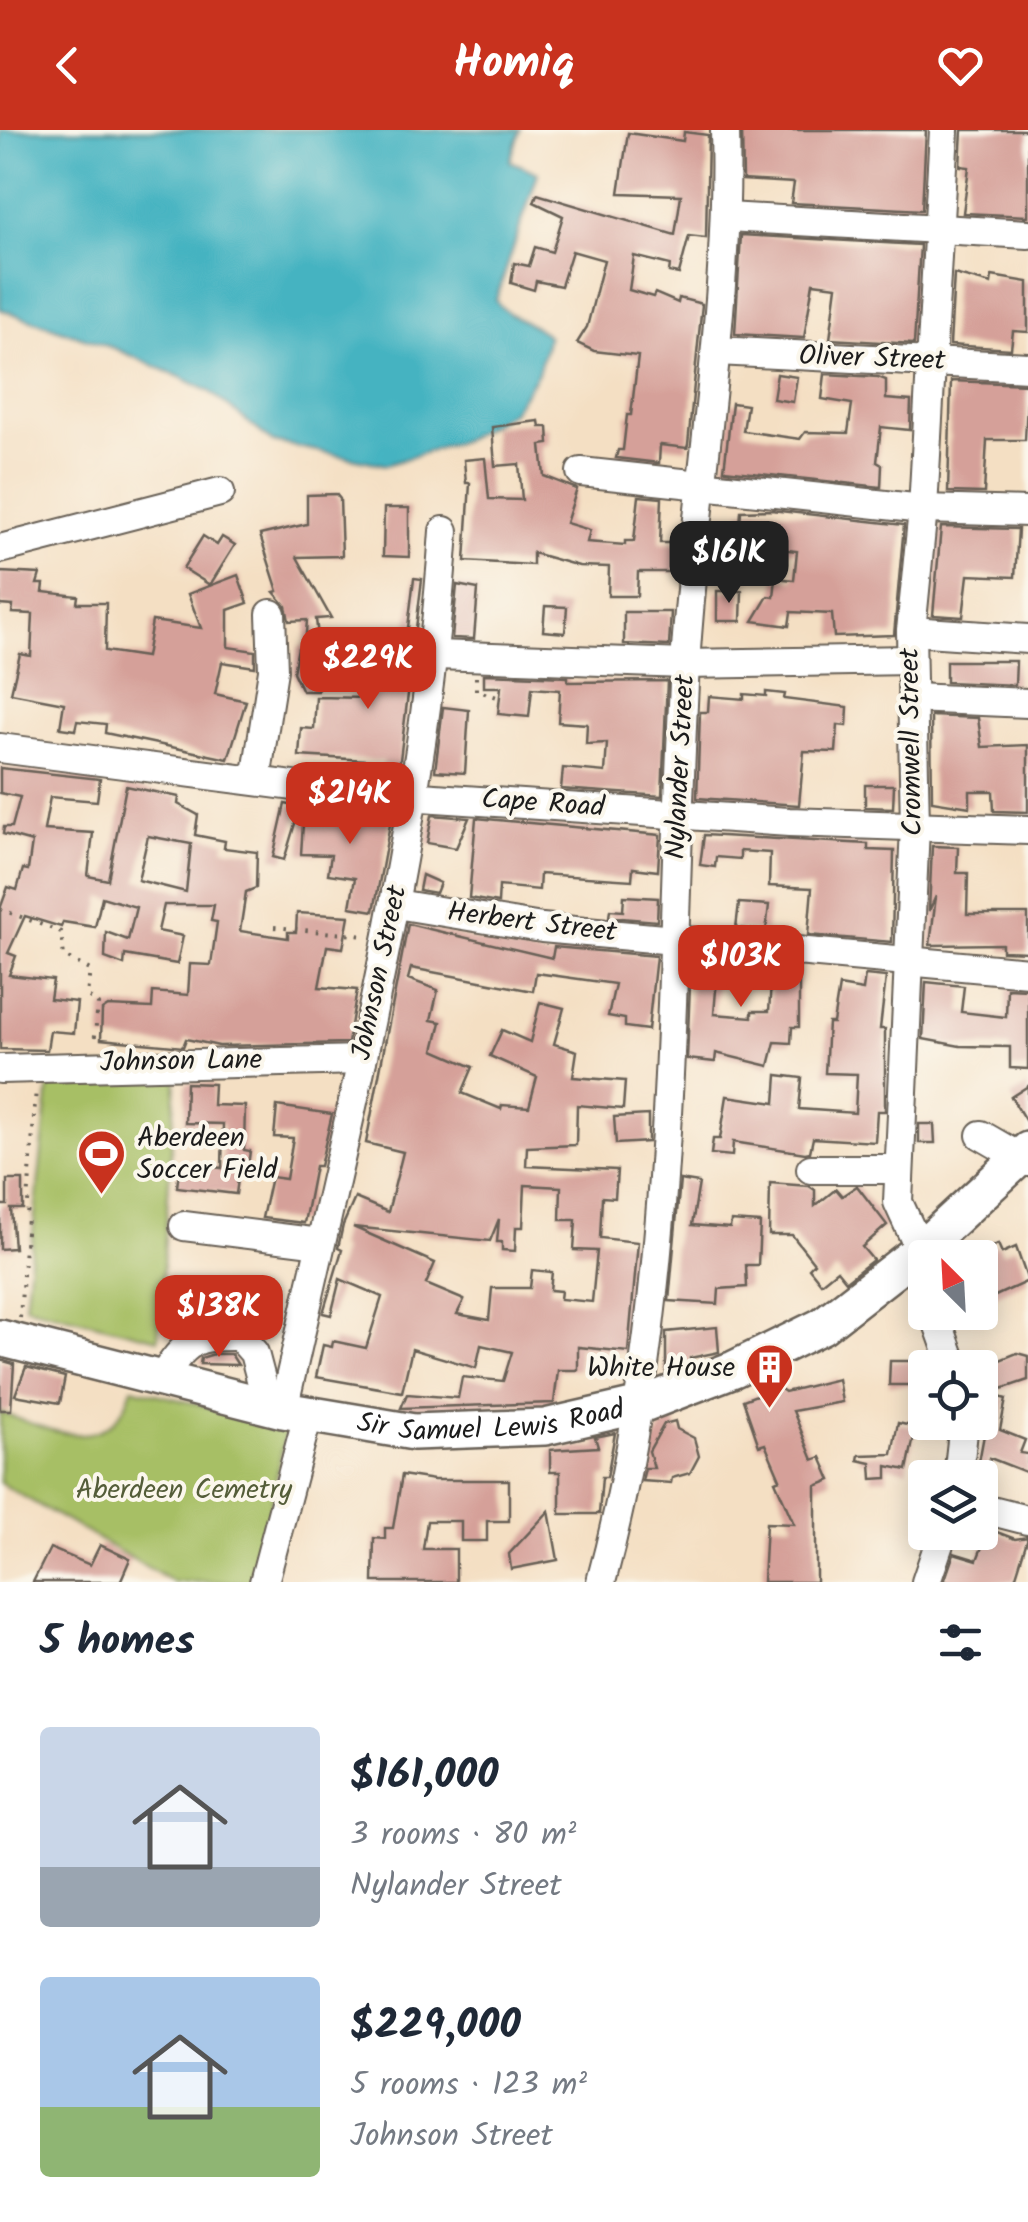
<!DOCTYPE html>
<html lang="en">
<head>
<meta charset="utf-8">
<style>
  :root { --surface:#fff; --page:#f6f6f7; --text:#1f2937; --muted:#747a83; --accent:#c8321e }
  body { margin:0; font-family:Kalam,sans-serif; background:var(--page); color:var(--text); height:100vh; display:flex; flex-direction:column; font-size:38px; white-space:nowrap }
  * { box-sizing:border-box; margin:0 }
  p { font-size:32px; color:var(--muted) }
  .icon { flex:none; width:55px; height:55px; fill:none; stroke:currentColor; stroke-width:2; stroke-linecap:round; stroke-linejoin:round }
  .map { position:relative; height:1452px; overflow:hidden }
  .side { display:flex; flex-direction:column; background:var(--surface); flex:1 }
  .side>* { flex:none }
  .needle { width:65px; rotate:336deg }
  .tools { position:absolute; left:908px; top:1110px; display:grid; gap:20px }
  .tools a { display:grid; place-items:center; width:90px; height:90px; border-radius:10px; background:var(--surface); box-shadow:0 5px 25px #0003; font-size:50px }
  .price { position:absolute; translate:-50% -85px; padding:0 22px; border-radius:20px; background:var(--accent); color:#fff; font-size:32px; line-height:65px; filter:drop-shadow(0 2px 5px #0008) }
  .price::after { content:''; position:absolute; left:50%; top:60px; width:30px; height:22px; margin-left:-15px; background:inherit; clip-path:polygon(0 0,100% 0,50% 100%) }
  .price.current { background:#222; color:#fff }
  ul { padding:0; list-style:none }
  li { display:flex; align-items:center; gap:30px; height:250px; padding:0 40px }
  li span { display:grid; place-items:center; flex:none; width:280px; height:200px; border-radius:10px; color:#555 }
  li>.icon { margin-inline-start:auto }
  span .icon { width:120px; height:120px; fill:#fffc; stroke-width:1 }
  li b { font-size:42px }
  h2 { display:flex; justify-content:space-between; align-items:center; height:120px; padding:0 40px; font-size:42px }
  header { display:flex; justify-content:space-between; align-items:center; height:130px; padding:0 40px; background:var(--accent); color:#fff; font-size:45px; font-weight:700 }
  .map>svg:first-child { display:block }
</style>
</head>
<body>
<header><svg class="icon" aria-label="back" viewBox="0 0 24 24"><path d="M15 5l-7 7 7 7"/></svg>Homiq<svg class="icon" aria-label="heart" viewBox="0 0 24 24"><path d="M12 20l-8-8c-3-5 5-10 8-4 3-6 11-1 8 4z"/></svg></header>
<div class="map">
<svg width="1028" height="1452" viewBox="0 0 1028 1452">
  <rect width="100%" height="100%" fill="#fbf7ec"/>
  <filter id="ink" filterUnits="userSpaceOnUse"><feTurbulence type="fractalNoise" baseFrequency=".01" numOctaves="2"/><feDisplacementMap in="SourceGraphic" scale="20" xChannelSelector="R" yChannelSelector="G"/><feConvolveMatrix kernelMatrix="1 2 1 2 8 2 1 2 1" color-interpolation-filters="sRGB"/></filter>
  <filter id="wash" filterUnits="userSpaceOnUse"><feTurbulence type="fractalNoise" baseFrequency=".0048" numOctaves="4" result="noise"/><feDisplacementMap in="SourceGraphic" scale="40" xChannelSelector="R" yChannelSelector="G"/><feGaussianBlur stdDeviation="2.25" result="paint"/><feColorMatrix in="noise" values="0 0 0 0 0 0 0 0 0 0 0 0 0 0 0 0 0 1.4 0 .05"/><feComposite in="paint" operator="in"/></filter>
  <g filter="url(#wash)">
    <rect width="100%" height="100%" fill="#f4dfc3"/>
    <g fill="#a7bf65" stroke="#626e40" stroke-width="2.5">
      <path d="M177,936L158,1209L25,1176L49,956L93,937Z"/>
      <path d="M132,1258L287,1296L255,1452H173L0,1353V1282C51,1301 111,1330 132,1258Z"/>
    </g>
    <path fill="#45b3c1" stroke="#30686e" stroke-width="2.5" d="M0,0H520L510,31L538,43L496,170C505,187 533,192 548,206L538,243L512,282L461,311L386,335L273,312L209,261L180,247L116,219L0,179Z"/>
    <g id="blocks">
      <g fill="#d5a099" fill-rule="evenodd">
        <path d="M742,0H926L922,80L791,73L794,53L743,50Z"/>
        <path d="M962,0H1028V86L963,83L969,37L960,36Z"/>
        <path d="M684,2L708,5L706,108L689,106L679,144L669,142L670,135L634,126L629,160L653,167L655,163L678,173L679,168L702,174L688,314L687,318L660,315L659,333L616,328L618,320H623L627,285H631L638,226L594,221L577,213L587,197L604,130L572,121L561,156L536,151L534,160L511,153L514,133L529,136L535,117L552,122L563,86L534,72L537,64L675,105L681,65L619,63L628,3L683,11Z"/>
        <path d="M741,105L920,115L914,214L830,209L837,156L813,153L804,208L735,204Z"/>
        <path d="M954,144L991,154L992,146L1028,152V202L1013,201L1011,219L950,215Z"/>
        <path d="M777,244L797,247L793,272L773,269Z"/>
        <path d="M825,244L878,247L886,250V269L911,271L910,300L881,297L877,332L882,335L881,357L724,340L732,273L747,275L743,301L800,309L805,302L848,303L852,274L822,269Z"/>
        <path d="M951,251L1028,254L1025,310H987L984,363L948,362Z"/>
        <path d="M539,291L540,297H548L549,314L541,315L544,346L577,359L566,393L590,400L587,412L625,415V411H634L639,366L662,368L660,413H678L675,442H638L637,466H608L609,437L579,436L533,423V435L465,431L470,353H466L464,330L485,328L489,369L522,370L519,334L495,336L492,297Z"/>
        <path d="M336,364L340,369L342,426L297,427L331,488L316,489L319,516L328,517L327,525L333,528L317,561H302L293,542L298,518L305,515L307,490L289,491L286,476L274,462L278,461L260,405L307,394V365Z"/>
        <path d="M384,378H409V427L383,426Z"/>
        <path d="M771,380L904,395L894,505L834,507L832,484L791,482L789,496L753,491L768,466L774,467L776,448L794,450L797,421L779,419L780,401L740,396L741,381Z"/>
        <path d="M941,397L1018,399L1015,447L968,445L963,487L933,485Z"/>
        <path d="M203,406L217,415L222,407L235,415L210,455L183,438Z"/>
        <path d="M713,414L732,442L712,447Z"/>
        <path d="M0,442L40,444L37,454H44L43,462L78,466L77,473H106L105,521L146,527L152,491L201,498L188,464L238,445L248,473L228,480V517L255,521V537L222,532L215,564L246,571L228,629L105,603L106,594L77,591L75,600L60,598L64,573L11,563L20,524L31,526L33,484L12,483L13,476L0,475Z"/>
        <path d="M414,448L422,449L399,638L382,635L383,631L299,626L301,598L314,599L316,567L367,568L370,544L389,545L397,512L406,514Z"/>
        <path d="M457,455L478,459L474,509L452,508Z"/>
        <path d="M717,461H742L741,491H717Z"/>
        <path d="M545,476L567,477L565,503L543,501Z"/>
        <path d="M624,482H671L669,516L624,514Z"/>
        <path d="M946,531H1016L1015,555L946,552Z"/>
        <path d="M484,544L568,547V552L667,551L662,666L561,659L563,638L605,642L607,613L586,614L587,594L558,592L560,560L532,558L529,587L498,584L501,557H484Z"/>
        <path d="M766,562L785,564L784,569L848,577L847,596L838,595L836,622L804,621L799,675L697,668L700,582H708L709,566L744,569V564L766,566Z"/>
        <path d="M443,577L469,580L465,643L435,641Z"/>
        <path d="M931,586L978,588L982,617L1028,615V682L994,681L993,661H970V677L932,671Z"/>
        <path d="M0,638L100,649L97,671L50,667L44,700L93,703L88,746L108,750L126,656L179,667L178,674L198,685L195,705L225,711L224,718L257,722L256,758L246,762L240,801L288,808V802H296L297,783L349,786L343,818L327,816L319,857L357,860L348,913L219,916L186,909L183,917L101,909L102,880L108,876L152,878L153,862L188,865L190,834L211,835L217,792L211,791L214,775H164L158,801L183,806L177,834L125,825L124,835L105,828L106,802L128,810L136,777L102,767L95,797L63,792L61,797L25,786L8,823L16,826L9,845L53,850L50,869L77,872L74,903L50,901L47,920L0,919V779L8,757L17,760L23,739L28,740L32,712L3,704L4,697H12L20,667L0,663ZM148,706L191,714L186,762L138,750Z"/>
        <path d="M865,655H894L893,678L865,677Z"/>
        <path d="M285,674L300,677L284,730L273,727Z"/>
        <path d="M304,678L326,683V678L392,683L374,781L350,777L355,748L328,744L331,725L301,724Z"/>
        <path d="M432,685L469,688L456,718L427,713Z"/>
        <path d="M476,688L660,705L658,741L633,738L632,750L540,744L539,760L499,756L498,773L469,768Z"/>
        <path d="M704,705L868,714V720L894,721L892,812L808,805L812,758L769,756L770,723L740,721V729L716,727L715,737L700,735Z"/>
        <path d="M932,716L958,717L957,743H968L967,784H1028V822L1002,821V814L930,815L936,766L929,781Z"/>
        <path d="M422,745L440,753L436,763L419,760Z"/>
        <path d="M624,766L658,768L657,791L609,787L610,780L623,781Z"/>
        <path d="M739,773L769,775L766,801L736,798Z"/>
        <path d="M408,794L552,828L554,817L656,826L648,900L625,897V889L608,886L615,854L536,843L533,861L411,838L408,849L438,860L431,890L441,892L434,920L473,937L462,963L501,979L502,975L529,977L537,947L490,926L502,900L530,912L540,872L564,878L554,914L577,921L573,947L625,951L623,979L577,975L576,1015L527,1017L526,1036L617,1040L615,1068L602,1067L600,1108L638,1112L628,1222L578,1217V1240H558L554,1273L401,1278L407,1264L458,1268L462,1247L503,1251L512,1222L481,1215L476,1238L412,1219L402,1262L316,1247L323,1215L332,1217L333,1211L366,1218L382,1167L340,1149L331,1185L323,1183L342,1120L338,1118L343,1095L355,1068L388,1082L403,1022L366,1013ZM525,1055L561,1057L560,1090H576L574,1120L597,1121L592,1172L560,1169L561,1161L550,1160L552,1142L532,1140L530,1158H492L489,1190L457,1184L464,1170L426,1154L435,1133L353,1097L490,1111L499,1089L497,1112H502V1120L515,1121L516,1097H523Z"/>
        <path d="M691,829L799,839V897H792L791,913L775,912L769,936L716,923L715,932L687,929ZM717,848L771,854L769,881H752V887L714,884Z"/>
        <path d="M865,845L886,847L880,899H885V981H877L875,1012L813,1008L810,1022L805,1023L733,1012L732,1026L711,1024L713,1009H720L727,966L775,973L777,945L802,948L799,979L855,983L857,944L825,943L828,893H833L839,856L863,860Z"/>
        <path d="M926,852L964,856L961,882L1006,887L1007,858L1028,859V939L1010,938V917L960,916L923,909Z"/>
        <path d="M186,953L214,954L213,975L245,976L244,1020L250,1021L248,1036L240,1035L236,1064L177,1057L180,1033L222,1038L223,994L185,993Z"/>
        <path d="M1028,956V995L1011,967Z"/>
        <path d="M277,976L332,984L320,1036H315L304,1093L262,1088L271,1047L286,1049L293,1008L274,1007Z"/>
        <path d="M648,985V1012L616,1014L614,987Z"/>
        <path d="M919,994H934L935,1013H919Z"/>
        <path d="M7,1050H23V1079H11L14,1118L0,1119V1075H7Z"/>
        <path d="M680,1050L699,1053L692,1095L730,1098L731,1091L760,1093L758,1135H746L747,1157L719,1159L718,1174L669,1171Z"/>
        <path d="M770,1053L809,1056L815,1060V1076L836,1059L842,1066L857,1056L887,1095L862,1117L873,1130L846,1151L837,1140L821,1153L809,1138L814,1133L792,1105H769Z"/>
        <path d="M998,1114L1002,1123L1016,1117L1028,1151L980,1173V1122Z"/>
        <path d="M226,1172L239,1173V1182L269,1184L268,1203L259,1202L245,1190L226,1188Z"/>
        <path d="M717,1197L719,1222L690,1228V1233L666,1243V1202Z"/>
        <path d="M1017,1223L1028,1226V1250L987,1264L980,1238Z"/>
        <path d="M214,1224H231L238,1235L200,1234L201,1228Z"/>
        <path d="M0,1230L14,1234L11,1280H0Z"/>
        <path d="M890,1231H925V1255H889Z"/>
        <path d="M26,1237L65,1247L60,1273L15,1265Z"/>
        <path d="M838,1249L842,1272L793,1281L813,1330L821,1327L831,1350L816,1356V1452H763L766,1393L794,1394L775,1351L780,1349L765,1314L759,1316L743,1270L778,1257L785,1262Z"/>
        <path d="M999,1267L1006,1269L1000,1300L1025,1310L1020,1323L1028,1324V1343L990,1328L985,1348H976L984,1305L980,1278L994,1281Z"/>
        <path d="M675,1291L677,1299L694,1308L699,1326L690,1343L672,1348L671,1353L642,1351L645,1338H654L649,1321L664,1294Z"/>
        <path d="M898,1293L916,1297L907,1340L887,1336V1348L872,1349L871,1333L858,1330L859,1325L892,1324Z"/>
        <path d="M615,1303L607,1347H602L599,1384H560V1342H550V1320L598,1317L595,1307Z"/>
        <path d="M402,1345L434,1350H509V1391H487V1411H461V1391H427L423,1419H456V1452H373L374,1408L385,1409V1398H393Z"/>
        <path d="M549,1381L558,1430L511,1439L509,1424Z"/>
        <path d="M989,1399L1015,1409L1028,1407L1014,1452H944L954,1423L977,1430Z"/>
        <path d="M100,1415L130,1429L120,1452H33L50,1418L90,1435Z"/>
      </g>
    </g>
  </g>
  <g filter="url(#ink)">
    <use href="#blocks" fill-opacity="0" stroke="#686056" stroke-width="2.5"/>
    <g fill="none" stroke-linecap="round" stroke-linejoin="round">
      <defs>
        <g id="minor">
          <path d="M727,87L1028,104"/>
          <path d="M717,221L1028,237"/>
          <path d="M581,342L923,379L1028,382"/>
          <path d="M0,419L220,362"/>
          <path d="M911,501L1028,509"/>
          <path d="M436,525L685,534L911,530"/>
          <path d="M912,568L1028,573"/>
          <path d="M0,618L332,661L789,692L1028,700"/>
          <path d="M256,650L273,540L271,484"/>
          <path d="M396,774L542,798L1028,842"/>
          <path d="M0,939L362,930"/>
          <path d="M981,1005L1028,1032"/>
          <path d="M811,1039H899"/>
          <path d="M184,1096L320,1113"/>
          <path d="M920,1120L898,1072L915,697L911,501L923,379L944,0"/>
          <path d="M910,1127L925,1158"/>
          <path d="M934,1182L954,1238"/>
          <path d="M161,1249C187,1211 193,1205 239,1206L254,1223L268,1276"/>
          <path d="M283,1280C348,989 424,699 444,401"/>
          <path d="M958,1348L964,1292"/>
          <path d="M980,1378L1027,1390"/>
          <path d="M264,1452L308,1285"/>
          <path d="M601,1452C680,1160 668,837 685,535C696,356 730,179 725,0"/>
          <path d="M926,1452L943,1402"/>
        </g>
        <g id="major">
          <path id="s1" d="M0,1208L283,1280L414,1302L545,1297L641,1275L734,1239L822,1196L920,1120L1028,1020"/>
        </g>
      </defs>
      <use href="#minor" stroke="#686056" stroke-width="32"/>
      <use href="#major" stroke="#686056" stroke-width="40"/>
      <g stroke="#686056" stroke-width="4" stroke-dasharray="2.5 8" stroke-linecap="butt">
        <path d="M476,547V560L497,567"/>
        <path d="M0,779L61,802L64,826L90,840L87,865L98,874L94,915"/>
        <path d="M274,797L364,806"/>
        <path d="M20,1188L36,958"/>
      </g>
      <use href="#minor" stroke="#fff" stroke-width="28"/>
      <use href="#major" stroke="#fff" stroke-width="35"/>
    </g>
  </g>
  <defs>
    <symbol id="stadium-pin" viewBox="-11 -11 22 30"><path d="M0 17L-7.5 6A9.5 9.5 0 1 1 7.5 6Z" fill="#c8321e" stroke="#fbf7ec"/><path d="M0-5a6.5 5 0 1 0 0 10a6.5 5 0 1 0 0-10ZM-3.5-1.8h7v3.6h-7Z" fill="#fff"/></symbol>
    <symbol id="building-pin" viewBox="-11 -11 22 30"><path d="M0 17L-7.5 6A9.5 9.5 0 1 1 7.5 6Z" fill="#c8321e" stroke="#fbf7ec"/><path d="M-4-6H4V6H1V3H-1V6H-4ZM-2.5-4.3h1.7v1.8h-1.7ZM.8-4.3h1.7v1.8H.8ZM-2.5-1h1.7V.8h-1.7ZM.8-1h1.7V.8H.8Z" fill="#fff"/></symbol>
  </defs>
  <g fill-rule="evenodd">
    <use href="#stadium-pin" x="74" y="996" width="55" height="75"/>
    <use href="#building-pin" x="742" y="1210" width="55" height="75"/>
  </g>
  <g text-anchor="middle" dominant-baseline="central" stroke-width="8" stroke-linejoin="round" paint-order="stroke">
    <g font-size="28" fill="#1c1c1c" stroke="#fbf7ec">
      <text transform="translate(872 229) rotate(2)">Oliver Street</text>
      <text transform="translate(912 612) rotate(-91)">Cromwell Street</text>
      <text transform="translate(681 637) rotate(-87)">Nylander Street</text>
      <text transform="translate(543 674) rotate(4)">Cape Road</text>
      <text transform="translate(532 793) rotate(7)">Herbert Street</text>
      <text transform="translate(380 843) rotate(-78)">Johnson Street</text>
      <text transform="translate(181 932) rotate(-1)">Johnson Lane</text>
      <text stroke="none"><textPath href="#s1" startOffset="502">Sir Samuel Lewis Road</textPath></text>
    </g>
    <g font-size="28" fill="#1c1c1c" stroke="#fbf7ec" text-anchor="start">
      <text x="137" y="1008">Aberdeen<tspan x="137" dy="32">Soccer Field</tspan></text>
      <text x="735" y="1238" text-anchor="end">White House</text>
    </g>
    <g font-size="28" fill="#545d39" stroke="#fbf7ec">
      <text x="184" y="1360">Aberdeen Cemetry</text>
    </g>
  </g>
</svg>
<div class="tools">
<a><svg class="needle" viewBox="-14 -14 28 28"><path d="M0-13l5 13h-10z" fill="#e53935"/><path d="M0 13l5-13h-10z" fill="#747a83"/></svg></a>
<a><svg class="icon" aria-label="locate" viewBox="0 0 24 24"><circle cx="12" cy="12" r="6"/><path d="M12 2v4M12 18v4M2 12h4M18 12h4"/></svg></a>
<a><svg class="icon" aria-label="layers" viewBox="0 0 24 24"><path d="M12 4l9 5-9 5-9-5zM3 14l9 5 9-5"/></svg></a>
</div>
<b class="price current" style="left:729px;top:476px">$161K</b>
<b class="price" style="left:368px;top:582px">$229K</b>
<b class="price" style="left:350px;top:717px">$214K</b>
<b class="price" style="left:741px;top:880px">$103K</b>
<b class="price" style="left:219px;top:1230px">$138K</b>
</div>
<section class="side">
<h2>5 homes<svg class="icon" aria-label="filters" viewBox="0 0 24 24"><path d="M4 7h16M4 17h16"/><circle cx="9" cy="7" r="2"/><circle cx="15" cy="17" r="2"/></svg></h2>
<ul>
<li><span style="background:linear-gradient(#c9d6e8 70%,#9aa5b1 0)"><svg class="icon" aria-label="home" viewBox="0 0 24 24"><path d="M3 11l9-7 9 7M6 9v11h12V9"/></svg></span><div><b>$161,000</b><p>3 rooms · 80 m²</p><p>Nylander Street</p></div></li>
<li><span style="background:linear-gradient(#a9c7e8 65%,#8fb573 0)"><svg class="icon" aria-label="home" viewBox="0 0 24 24"><path d="M3 11l9-7 9 7M6 9v11h12V9"/></svg></span><div><b>$229,000</b><p>5 rooms · 123 m²</p><p>Johnson Street</p></div></li>
</ul>
</section>
</body>
</html>
